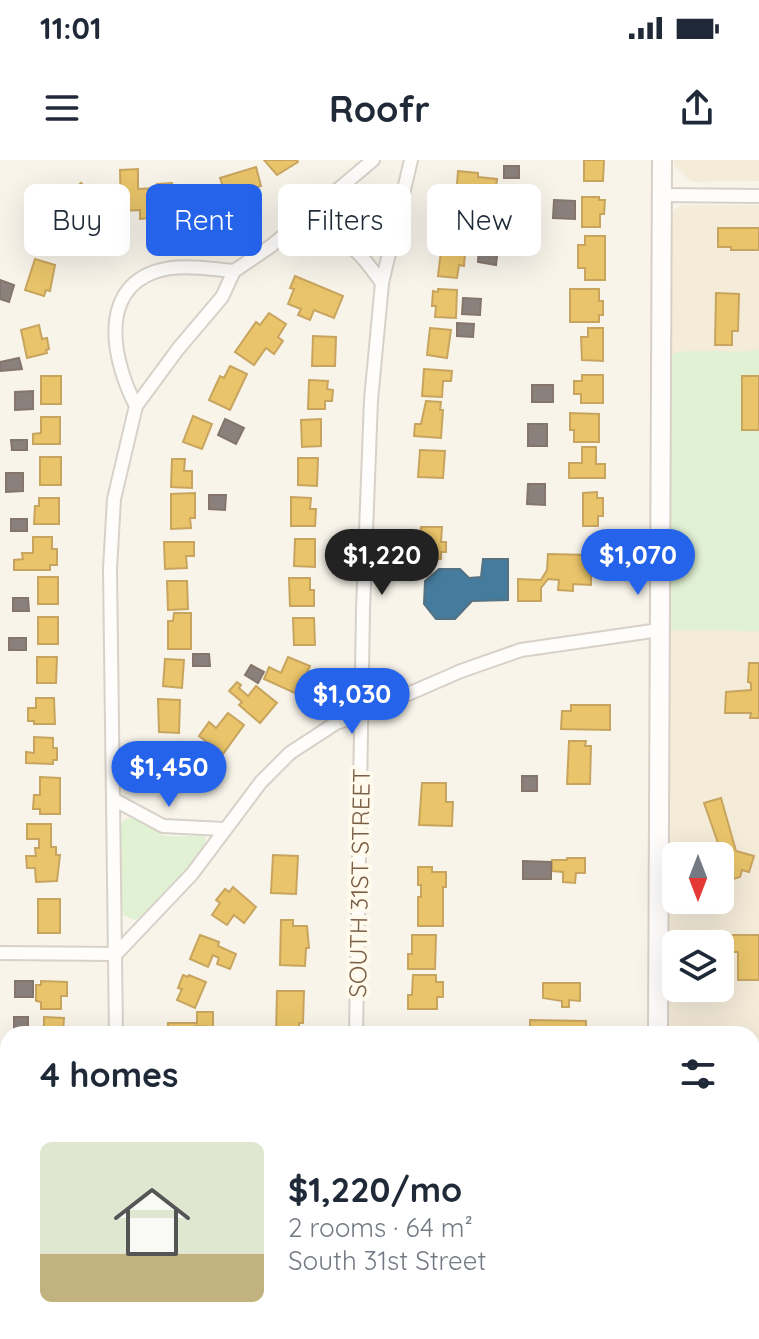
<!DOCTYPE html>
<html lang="en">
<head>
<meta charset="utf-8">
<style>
  :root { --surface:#fff; --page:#f6f6f7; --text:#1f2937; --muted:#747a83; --line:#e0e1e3; --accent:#2563eb }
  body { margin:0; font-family:Quicksand,sans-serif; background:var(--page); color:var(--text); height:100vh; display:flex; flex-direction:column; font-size:30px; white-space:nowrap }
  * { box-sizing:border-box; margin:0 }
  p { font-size:26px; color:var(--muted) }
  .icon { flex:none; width:44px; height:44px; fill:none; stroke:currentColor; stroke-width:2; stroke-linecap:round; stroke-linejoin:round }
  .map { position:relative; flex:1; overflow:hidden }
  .details { position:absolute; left:0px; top:866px; width:760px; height:314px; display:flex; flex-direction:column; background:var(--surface); border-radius:24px 24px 0 0; box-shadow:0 8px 32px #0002 }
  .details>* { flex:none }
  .top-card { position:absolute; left:24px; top:24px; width:712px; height:72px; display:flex; gap:16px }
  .needle { width:52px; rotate:180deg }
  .fabs { position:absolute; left:662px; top:682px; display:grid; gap:16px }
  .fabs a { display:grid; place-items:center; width:72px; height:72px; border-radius:12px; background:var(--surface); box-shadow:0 8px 32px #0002; font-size:40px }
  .price { position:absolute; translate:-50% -68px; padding:0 18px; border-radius:28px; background:var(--accent); color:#fff; font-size:26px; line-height:52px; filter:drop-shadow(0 2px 4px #0008) }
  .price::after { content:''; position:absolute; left:50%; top:48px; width:24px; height:18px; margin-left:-12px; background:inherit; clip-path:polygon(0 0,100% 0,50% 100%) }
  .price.on { background:#222; color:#fff }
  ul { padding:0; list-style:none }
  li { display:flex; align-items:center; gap:24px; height:200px; padding:0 40px }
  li+li { border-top:2px solid var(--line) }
  li span { display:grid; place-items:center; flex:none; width:224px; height:160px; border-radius:12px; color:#555 }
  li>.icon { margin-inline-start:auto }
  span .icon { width:96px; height:96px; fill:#fffc; stroke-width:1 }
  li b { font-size:34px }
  h2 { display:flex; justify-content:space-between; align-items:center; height:96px; padding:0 40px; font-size:34px }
  .tag { padding:0 28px; border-radius:12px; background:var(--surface); box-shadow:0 8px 32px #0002; font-size:28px; line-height:72px }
  .tag.on { background:var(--accent); color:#fff }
  .status { display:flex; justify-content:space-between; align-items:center; height:56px; padding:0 40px; background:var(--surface); direction:ltr }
  .status svg { height:22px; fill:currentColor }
  header { display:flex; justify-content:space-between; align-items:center; height:104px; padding:0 40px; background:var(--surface); font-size:36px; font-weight:700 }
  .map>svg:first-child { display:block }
</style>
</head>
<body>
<div class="status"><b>11:01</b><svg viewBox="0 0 49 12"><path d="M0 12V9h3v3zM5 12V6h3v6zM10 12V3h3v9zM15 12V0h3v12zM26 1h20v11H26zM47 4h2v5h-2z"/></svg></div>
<header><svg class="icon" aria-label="menu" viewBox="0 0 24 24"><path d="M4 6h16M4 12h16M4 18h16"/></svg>Roofr<svg class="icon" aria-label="share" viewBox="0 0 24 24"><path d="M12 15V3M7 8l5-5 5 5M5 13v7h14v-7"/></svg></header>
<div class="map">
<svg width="759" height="1179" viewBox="0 0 759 1179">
  <rect width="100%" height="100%" fill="#f8f4ea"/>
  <g fill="#f4ebd9" fill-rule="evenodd">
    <path d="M674,0H759V21L691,22L674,5Z"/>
    <path d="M682,45H759V1179H589L591,1172H752V874H665L667,61L672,51ZM676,696H720V740H676ZM676,784H720V828H676Z"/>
  </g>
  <g fill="#e1f1d3">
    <path d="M759,189V471L667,470L670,196C684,185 736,196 759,189Z"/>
    <path d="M132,658L165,676H204L206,678L205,685C187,706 160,750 135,760L123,755L122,746L120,665L125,659Z"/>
  </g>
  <g fill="#e9c46a" stroke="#c8a55f" stroke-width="2">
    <path d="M264,0H297L298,2L277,15Z"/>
    <path d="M584,0H604L603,21H584Z"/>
    <path d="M256,7L261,26L226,36L220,18Z"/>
    <path d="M138,9V29L157,28V24L172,23L173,57L140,59V50L121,51L120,10Z"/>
    <path d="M458,11L478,13V17L497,19L495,36L477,34V40L456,38Z"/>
    <path d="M81,23L98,41L82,56L86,60L78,67L81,70L71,79L68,76L57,85L35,60L51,46L60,56L70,46L73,49L79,44L70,33Z"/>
    <path d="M216,26L218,46L206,47V51L184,53L182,29Z"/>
    <path d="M582,37H599V40H605L604,54H600V67H582Z"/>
    <path d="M446,49L468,51L461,78L443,76Z"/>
    <path d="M718,68H759V90H731V87H718Z"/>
    <path d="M585,76H605V120H585V108H578V85H585Z"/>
    <path d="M441,91L465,93L464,106L459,105L457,118L438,116Z"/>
    <path d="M35,99L55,105L50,131L46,130L44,136L25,130Z"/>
    <path d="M295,116L343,136L334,158L314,150L310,160L298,155L301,149L288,144L294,129L290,128Z"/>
    <path d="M438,129L457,130L456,158L435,157L436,146H432L433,131L438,132Z"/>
    <path d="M570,129H599V141H603V155H599V162H570Z"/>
    <path d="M716,133L739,134L738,171H732V185H715Z"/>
    <path d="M269,153L286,164L278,177L283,181L274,194L266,188L254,205L235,192L256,162L260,165Z"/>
    <path d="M39,165L42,179L47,178L49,189L46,190L47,193L27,198L21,170Z"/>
    <path d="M430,168L451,170L447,198L427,195Z"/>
    <path d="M588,168H603V201L582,200L581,177H588Z"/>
    <path d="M313,176L336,177L335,206H312Z"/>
    <path d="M230,206L247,214L230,250L209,240L220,216L224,218Z"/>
    <path d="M424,209L452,211L451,221H443L442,237L422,236Z"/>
    <path d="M582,215H603V243H581V234H574V221H582Z"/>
    <rect x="41" y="216" width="20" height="28"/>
    <rect x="742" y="216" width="17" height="54"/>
    <path d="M309,220L328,221L327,229L333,230L332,241H325V249H308Z"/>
    <path d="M426,241L441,242L440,250H443L441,278L414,276L415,264H421Z"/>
    <path d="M570,253L599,254V282H574V270H570Z"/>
    <path d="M193,256L212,264L202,289L183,282Z"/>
    <path d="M41,257H60V284H33V274L41,273Z"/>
    <path d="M321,259V286L302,287L301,260Z"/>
    <path d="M582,287H596V304H605V318H569V303H582Z"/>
    <path d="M420,290L445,291L443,318L418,317Z"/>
    <rect x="40" y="297" width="21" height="28"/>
    <path d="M298,298H318L317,326L298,325Z"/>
    <path d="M172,299H185L184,311H192V328L171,327Z"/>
    <path d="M597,332V338H603V356H598V366H583V333Z"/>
    <path d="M195,333V358H190L191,368L171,369V334Z"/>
    <path d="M291,337L311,338L310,349H316L315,366H291Z"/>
    <path d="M39,338H59V364H34L35,346H39Z"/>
    <path d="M421,367H442L441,382H446V392H441V399L418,398Z"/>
    <path d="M33,377H52V389H57V405H50V410H14V400L23,399L22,393H33Z"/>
    <path d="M295,379H315V407L294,406Z"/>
    <path d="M164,382H194V396H186L187,408L165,409Z"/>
    <path d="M548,394L591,395V425L573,424V431L558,430L559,420L548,419L541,428V441H518V419L541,420L547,410Z"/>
    <rect x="38" y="417" width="20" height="27"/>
    <path d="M289,418H310V430H314V446H290Z"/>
    <path d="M167,421H187L188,449L168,450Z"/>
    <path d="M174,453H191V489H168V461H173Z"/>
    <rect x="38" y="457" width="20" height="27"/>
    <path d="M293,458H314L315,485H294Z"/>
    <path d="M37,497H57L56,523H37Z"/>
    <path d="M288,497L310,506L297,534L264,519L269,507L281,513Z"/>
    <path d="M165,499L184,500L182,528L163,526Z"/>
    <path d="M749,503H759V558H750L751,553H725L726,532L751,530V523L748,522Z"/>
    <path d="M237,522L241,525L239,528L248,536L256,526L277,543L260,563L239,545L242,542L229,531Z"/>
    <path d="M36,538H54L55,564H34V561H28V548H36Z"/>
    <path d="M158,539L180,540L179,573L159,572Z"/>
    <path d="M571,545H610V570L561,569L562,551H571Z"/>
    <path d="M228,553L244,565L223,594L199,576L209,562L216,568Z"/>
    <path d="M34,577L53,578V588H57V600H53V604L26,603V592L34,593Z"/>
    <path d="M569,581H586L585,586H591L590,624H567Z"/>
    <path d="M180,582L193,586L191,593L206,597L201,619L172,612L174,605L165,603L169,588L178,590Z"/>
    <path d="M40,617L60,618V654H40V649H33L34,635H40Z"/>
    <path d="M422,623H446V642H453L452,666L419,665Z"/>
    <path d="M721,638L736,691L754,696L749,712L742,710L740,717L723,722L720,696H695L717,690L715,684L718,683L704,643Z"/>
    <path d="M27,664H51V687H56V695H60L57,721L36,722L35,708H27L26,696H36L35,688H39V679H27Z"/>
    <path d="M273,695L298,696L296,734L271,733Z"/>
    <path d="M567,698H585V713H576L575,723L563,722V712L552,711V700H567Z"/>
    <path d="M418,707H432V712H446V727H443V766H418V737H421V725H418Z"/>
    <path d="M233,727L256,747L244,763L234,755L227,765L212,755L220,743L216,740L225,729L229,732Z"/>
    <rect x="38" y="739" width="22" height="34"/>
    <path d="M281,760H293V766H307L309,788H306L305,806L280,805Z"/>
    <path d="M200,775L219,782L218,786L236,794L230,809L217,804L219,798L213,795L208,807L190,799Z"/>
    <path d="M412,775H436L435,809H408V794H412Z"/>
    <path d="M728,775H759V820H738V792H728Z"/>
    <path d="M183,815L188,817L189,815L206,822L195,848L177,840L182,829L178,828Z"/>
    <path d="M413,815H436V822H443V837H437V849H408V835H412Z"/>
    <path d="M41,821L67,822V836H61V849H41V842L36,841V825H41Z"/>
    <path d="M543,823H580V841L569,840V847H562V841L543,838Z"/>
    <path d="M277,831H304L303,863H299V874H276Z"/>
    <path d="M197,852H213V867L196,866V874H168V863H197Z"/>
    <path d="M44,857L64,858L63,872L67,874H39V870H44Z"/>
    <path d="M530,860L586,861V874H530Z"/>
    <path d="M759,1083V1122H752V1084Z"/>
    <rect x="156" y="1172" width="23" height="7"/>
    <path d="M270,1172H287V1179H261V1173Z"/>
    <rect x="608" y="1172" width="47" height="7"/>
  </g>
  <path fill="#457b9d" stroke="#557283" stroke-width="2" d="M483,399H508V440L472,441L455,459H436L424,444L425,421L439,409H460L469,418L481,417Z"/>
  <g fill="#8a817c" stroke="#85766c" stroke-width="2">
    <rect x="504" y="6" width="15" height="12"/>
    <path d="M554,40L575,41V59L553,58Z"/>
    <path d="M493,47L514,50L511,72L490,69Z"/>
    <path d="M479,85L498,87L496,105L478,102Z"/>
    <path d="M0,120L14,125L9,142L0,139Z"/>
    <path d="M463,138L481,139L480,155L462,154Z"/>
    <path d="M457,163L474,164L473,177L457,176Z"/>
    <path d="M19,198L22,209L1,211L0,202Z"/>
    <rect x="532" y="225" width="21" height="17"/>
    <path d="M33,231V249L15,250V232Z"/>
    <path d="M225,259L244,268L236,284L218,275Z"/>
    <rect x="528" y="264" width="19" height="22"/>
    <path d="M11,280H27V290H12Z"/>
    <path d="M6,313H23V331L6,332Z"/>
    <path d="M528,324H545V345L527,344Z"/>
    <path d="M209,335H226L225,350L209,349Z"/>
    <rect x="11" y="359" width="16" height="12"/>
    <path d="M13,438H28L29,451H13Z"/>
    <rect x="9" y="478" width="17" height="12"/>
    <path d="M193,494H209L210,506H193Z"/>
    <path d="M251,505L264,512L258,523L245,515Z"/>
    <rect x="522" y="616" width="15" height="15"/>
    <path d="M523,701L551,702V719H523Z"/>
    <rect x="15" y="821" width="18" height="16"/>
    <rect x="14" y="857" width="14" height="16"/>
  </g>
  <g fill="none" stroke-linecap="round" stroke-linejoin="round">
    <defs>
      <g id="street">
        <path d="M662,35L759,36"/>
        <path d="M287,72C344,77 348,76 382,123"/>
        <path d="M136,246C114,204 97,133 154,112C179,103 209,109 234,111"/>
        <path d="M113,639L163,666L224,669"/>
        <path d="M0,793L116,794L192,714L261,622L290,593L336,563L362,554L461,511L521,490L659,470"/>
        <path d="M116,874L110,409L114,339L136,246L178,189L222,137L234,111L271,86L373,0"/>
        <path d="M356,874L363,450L371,240L382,123L411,0"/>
        <path d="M104,1179L105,1172"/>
        <path d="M353,1179V1172"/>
      </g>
      <g id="secondary">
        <path d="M658,874L662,0"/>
        <path d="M580,1179L583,1172"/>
      </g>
    </defs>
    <use href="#street" stroke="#d7d1c8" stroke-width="16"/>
    <use href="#secondary" stroke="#d8d0c6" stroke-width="22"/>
    <use href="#street" stroke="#fefdfc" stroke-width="12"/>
    <use href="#secondary" stroke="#fefdfc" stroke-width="18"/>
  </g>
  <g text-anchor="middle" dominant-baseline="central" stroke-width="8" stroke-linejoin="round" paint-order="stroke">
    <g font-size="24" fill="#7a5e46" stroke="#fffaec">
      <text transform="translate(359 723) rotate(-89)">SOUTH 31ST STREET</text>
    </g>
  </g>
</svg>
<div class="fabs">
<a><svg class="needle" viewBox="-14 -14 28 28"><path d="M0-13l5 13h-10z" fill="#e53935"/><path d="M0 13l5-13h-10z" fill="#747a83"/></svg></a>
<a><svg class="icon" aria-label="layers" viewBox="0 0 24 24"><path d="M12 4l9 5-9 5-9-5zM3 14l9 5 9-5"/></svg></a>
</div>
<b class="price on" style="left:382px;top:437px">$1,220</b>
<b class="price" style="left:638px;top:437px">$1,070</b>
<b class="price" style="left:352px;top:576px">$1,030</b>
<b class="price" style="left:169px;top:649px">$1,450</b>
<div class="top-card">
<a class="tag">Buy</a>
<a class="tag on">Rent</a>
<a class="tag">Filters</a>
<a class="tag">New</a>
</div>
<section class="details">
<h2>4 homes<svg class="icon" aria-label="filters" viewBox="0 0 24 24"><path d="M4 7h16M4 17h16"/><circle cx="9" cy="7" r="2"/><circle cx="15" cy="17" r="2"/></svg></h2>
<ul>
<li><span style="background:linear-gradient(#dfe7d0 70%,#c2b280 0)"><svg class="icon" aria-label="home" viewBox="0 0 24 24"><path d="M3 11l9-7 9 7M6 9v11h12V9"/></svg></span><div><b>$1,220/mo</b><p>2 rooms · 64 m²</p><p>South 31st Street</p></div></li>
</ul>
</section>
</div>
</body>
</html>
